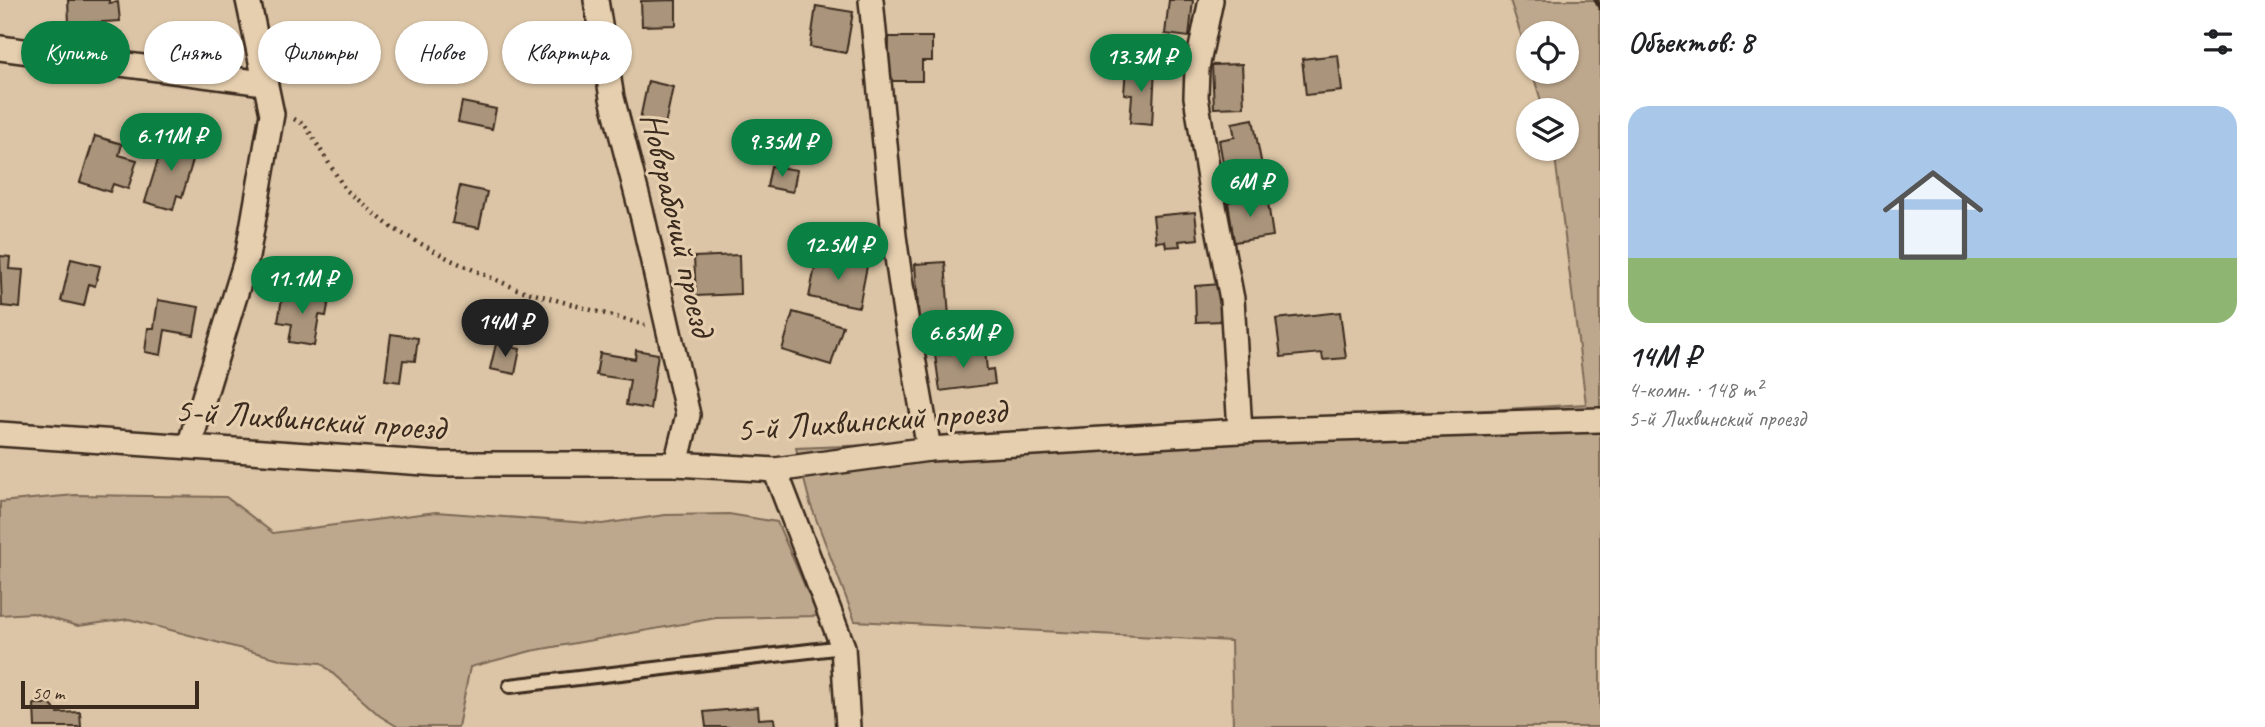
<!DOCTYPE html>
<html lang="ru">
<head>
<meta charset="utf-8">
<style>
  :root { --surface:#fff; --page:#f2f2f2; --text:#202124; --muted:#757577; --line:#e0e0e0; --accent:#0b8043 }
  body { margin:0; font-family:Caveat,sans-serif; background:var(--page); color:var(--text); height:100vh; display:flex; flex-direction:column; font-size:26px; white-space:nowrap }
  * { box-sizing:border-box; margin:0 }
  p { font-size:23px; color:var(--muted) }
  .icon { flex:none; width:38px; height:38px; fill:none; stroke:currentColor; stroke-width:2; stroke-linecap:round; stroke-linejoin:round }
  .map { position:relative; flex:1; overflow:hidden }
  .details { display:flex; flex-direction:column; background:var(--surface); width:665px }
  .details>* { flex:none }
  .hud { position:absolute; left:21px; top:21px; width:665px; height:63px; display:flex; gap:14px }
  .buttons { position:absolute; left:1516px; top:21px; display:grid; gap:14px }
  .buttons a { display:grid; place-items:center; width:63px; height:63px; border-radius:50%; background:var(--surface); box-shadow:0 2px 5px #0004; font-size:35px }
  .scale { position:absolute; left:21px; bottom:18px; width:178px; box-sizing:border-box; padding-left:7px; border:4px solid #3b2a1e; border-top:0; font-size:19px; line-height:24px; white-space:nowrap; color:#3b2a1e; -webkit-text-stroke:5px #e6cfaf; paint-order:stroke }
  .price { position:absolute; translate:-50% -60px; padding:0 16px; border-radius:24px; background:var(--accent); color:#fff; font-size:23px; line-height:46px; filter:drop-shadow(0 2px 4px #0008) }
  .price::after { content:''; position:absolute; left:50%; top:42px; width:21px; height:16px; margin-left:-10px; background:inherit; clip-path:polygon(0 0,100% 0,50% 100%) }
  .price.selected { background:#222; color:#fff }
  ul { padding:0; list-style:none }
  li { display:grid; align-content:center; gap:14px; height:371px; padding:0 28px }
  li+li { border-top:2px solid var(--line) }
  li span { display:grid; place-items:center; height:217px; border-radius:21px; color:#555 }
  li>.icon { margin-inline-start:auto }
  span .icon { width:126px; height:126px; fill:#fffc; stroke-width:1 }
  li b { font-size:30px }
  h2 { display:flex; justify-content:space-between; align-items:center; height:84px; padding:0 28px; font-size:30px }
  .tag { padding:0 24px; border-radius:32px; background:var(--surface); box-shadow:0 2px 5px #0004; font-size:24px; line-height:63px }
  .tag.selected { background:var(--accent); color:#fff }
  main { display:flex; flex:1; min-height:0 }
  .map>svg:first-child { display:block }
</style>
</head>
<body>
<main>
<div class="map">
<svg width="1600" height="727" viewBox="0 0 1600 727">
  <rect width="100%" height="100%" fill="#dcc5a6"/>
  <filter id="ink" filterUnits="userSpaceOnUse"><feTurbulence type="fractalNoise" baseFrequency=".0143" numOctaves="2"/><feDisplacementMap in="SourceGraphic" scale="14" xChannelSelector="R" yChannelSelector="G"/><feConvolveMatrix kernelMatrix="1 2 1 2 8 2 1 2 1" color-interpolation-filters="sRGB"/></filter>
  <g filter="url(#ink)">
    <g fill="#bea88d" stroke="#7c6956" stroke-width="2">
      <path d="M1510,0H1600V727H1233L1231,641L855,621L810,503L796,448L972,441L1586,404L1554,149H1566V110H1544L1532,72H1566V33H1528V57Z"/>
      <path d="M75,495L226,497L273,533L436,512L602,524L665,515L729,514L777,522L818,616L716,618L531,651L470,667L458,727H398L380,716L321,663L284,660L129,619L78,626L33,613L0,615V502Z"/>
    </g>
    <g fill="#aa957c" stroke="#3b2a1e" stroke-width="2">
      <path d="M68,0H109V3L118,2L120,21L69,24Z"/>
      <path d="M676,0V25L642,26L641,1Z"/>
      <path d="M1169,0H1193L1189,37L1165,34Z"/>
      <path d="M816,6L853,12L846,53L810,47Z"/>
      <path d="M332,30L335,41L347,38L352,66L330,71L322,32Z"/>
      <path d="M889,37H932V61H922V81H888Z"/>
      <path d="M1338,55L1342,91L1306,95L1302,59Z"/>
      <path d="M1242,64L1244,107L1214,108L1212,65Z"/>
      <path d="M1126,67L1155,68L1152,125L1130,123L1132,95L1124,94Z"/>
      <path d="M648,81L673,87L665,125L640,119Z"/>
      <path d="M462,102L496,109L492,129L458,122Z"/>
      <path d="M1253,119L1262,166L1225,174L1219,140L1235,137L1232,123Z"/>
      <path d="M95,136L122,144L119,155L137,160L128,189L113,184L110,192L80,182Z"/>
      <path d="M165,137L197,147L182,197L177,195L173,210L145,202Z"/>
      <path d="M771,166L797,170L793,192L767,187Z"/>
      <path d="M460,186L487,192L479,228L452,223Z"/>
      <path d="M1267,196L1273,236L1234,242L1228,202Z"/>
      <path d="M1195,212L1198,239L1179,241L1180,246L1166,247L1165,241L1156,242L1153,216Z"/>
      <path d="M739,255L740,294L696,296L694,257Z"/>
      <path d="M0,256L10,257L9,269L23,270L20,308L2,306Z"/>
      <path d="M817,257L867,266L859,307L809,297Z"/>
      <path d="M71,259L100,266L95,286L89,284L84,306L61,301Z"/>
      <path d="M945,262L949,317L919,320L915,264Z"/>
      <path d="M1221,284L1223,321L1196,322L1195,286Z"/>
      <path d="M283,292L329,300L326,316L319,315L314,346L289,342L292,324L278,322Z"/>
      <path d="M158,300L199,307L194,335L165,330L161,355L145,352L148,328H154Z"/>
      <path d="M793,312L843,326L831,365L782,350Z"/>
      <path d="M1340,312L1346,358L1323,360L1322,353L1281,357L1276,319Z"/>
      <path d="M391,334L418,338L415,361L403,360L400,382L385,380Z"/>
      <path d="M496,344L520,349L515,374L490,369Z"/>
      <path d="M636,350L658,354L650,409L626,405L630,380L596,375L600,353L635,359Z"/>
      <path d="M985,350L987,370L993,369L995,384L940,391L935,355Z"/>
      <path d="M34,704H50L58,713L80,712L81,727H35Z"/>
      <path d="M758,707L759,719L774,718L775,727H706L704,712Z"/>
    </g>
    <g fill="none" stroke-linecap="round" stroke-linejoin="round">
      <defs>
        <path id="service" d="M510,686L843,647"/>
        <g id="minor">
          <path d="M596,0L612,98L643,218L688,415L676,464"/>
          <path d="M871,0L894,236L904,306L929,449"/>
          <path d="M1211,0L1197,68L1196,97L1211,191L1232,299L1240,431"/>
          <path d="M0,48L264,83L265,85"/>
          <path d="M0,434L439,464H676L775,470L929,449L1240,431L1600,420"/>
          <path d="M189,446L247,257L272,114L248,0"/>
          <path d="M775,470L843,647L848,727"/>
        </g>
      </defs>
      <use href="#service" stroke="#3b2a1e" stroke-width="18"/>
      <use href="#minor" stroke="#3b2a1e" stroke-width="28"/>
      <path stroke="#3b2a1e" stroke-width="4.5" stroke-dasharray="2 5" stroke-linecap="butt" d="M294,119L305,125L345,189L392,228L451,260L517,289L645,325"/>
      <use href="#service" stroke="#e6cfaf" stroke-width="12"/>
      <use href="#minor" stroke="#e6cfaf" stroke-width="23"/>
      <path stroke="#3b2a1e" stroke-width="5" d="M1596,0L1600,8"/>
    </g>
  </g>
  <g text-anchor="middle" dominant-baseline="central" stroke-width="6" stroke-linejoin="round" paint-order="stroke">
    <g font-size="35" fill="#3b2a1e" stroke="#e6cfaf">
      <text transform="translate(678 224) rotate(77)">Новорабочий проезд</text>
      <text transform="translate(310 419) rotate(4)">5-й Лихвинский проезд</text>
      <text transform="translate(871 420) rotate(-4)">5-й Лихвинский проезд</text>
    </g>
  </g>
</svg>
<div class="buttons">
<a><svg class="icon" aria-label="locate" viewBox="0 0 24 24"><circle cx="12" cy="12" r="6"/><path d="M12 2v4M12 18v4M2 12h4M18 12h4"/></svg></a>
<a><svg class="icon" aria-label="layers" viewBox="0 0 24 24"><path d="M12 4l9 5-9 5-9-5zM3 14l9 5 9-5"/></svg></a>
</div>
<div class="scale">50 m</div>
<b class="price" style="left:1141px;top:94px">13.3M ₽</b>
<b class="price" style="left:171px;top:173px">6.11M ₽</b>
<b class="price" style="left:782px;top:179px">9.35M ₽</b>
<b class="price" style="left:1250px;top:219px">6M ₽</b>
<b class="price" style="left:838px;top:282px">12.5M ₽</b>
<b class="price" style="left:302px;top:316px">11.1M ₽</b>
<b class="price selected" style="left:505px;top:359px">14M ₽</b>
<b class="price" style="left:963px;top:370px">6.65M ₽</b>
<div class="hud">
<a class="tag selected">Купить</a>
<a class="tag">Снять</a>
<a class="tag">Фильтры</a>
<a class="tag">Новое</a>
<a class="tag">Квартира</a>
</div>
</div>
<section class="details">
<h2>Объектов: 8<svg class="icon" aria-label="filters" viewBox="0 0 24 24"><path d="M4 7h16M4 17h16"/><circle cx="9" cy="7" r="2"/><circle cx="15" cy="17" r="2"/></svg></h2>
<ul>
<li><span style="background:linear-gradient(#a9c7e8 70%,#8fb573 0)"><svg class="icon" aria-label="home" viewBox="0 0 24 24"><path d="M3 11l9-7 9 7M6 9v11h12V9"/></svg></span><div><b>14M ₽</b><p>4-комн. · 148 m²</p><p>5-й Лихвинский проезд</p></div></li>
</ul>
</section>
</main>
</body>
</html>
